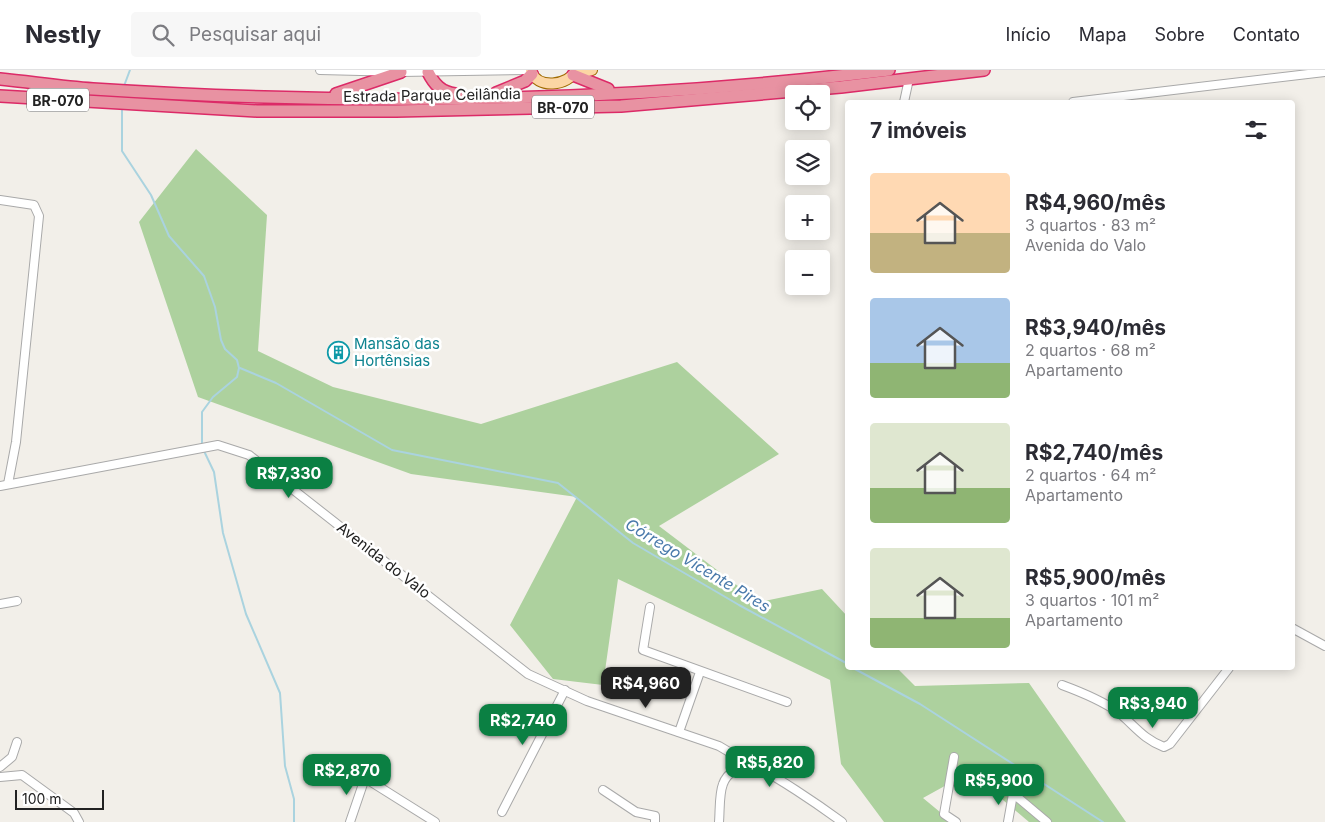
<!DOCTYPE html>
<html lang="pt">
<head>
<meta charset="utf-8">
<style>
  :root { --surface:#fff; --page:#f7f7f7; --text:#2b2b33; --muted:#7c7c81; --line:#e1e1e2; --accent:#0b8043 }
  body { margin:0; font-family:Inter,sans-serif; background:var(--page); color:var(--text); height:100vh; display:flex; flex-direction:column; font-size:19px; white-space:nowrap }
  * { box-sizing:border-box; margin:0 }
  p { font-size:16px; color:var(--muted) }
  .icon { flex:none; width:28px; height:28px; fill:none; stroke:currentColor; stroke-width:2; stroke-linecap:round; stroke-linejoin:round }
  .map { position:relative; flex:1; overflow:hidden }
  .panel { position:absolute; left:845px; top:30px; width:450px; height:570px; display:flex; flex-direction:column; background:var(--surface); border-radius:5px; box-shadow:0 2px 12px #0003 }
  .panel>* { flex:none }
  .tools { position:absolute; left:785px; top:15px; display:grid; gap:10px }
  .tools a { display:grid; place-items:center; width:45px; height:45px; border-radius:5px; background:var(--surface); box-shadow:0 2px 12px #0003; font-size:25px }
  .scale { position:absolute; left:15px; bottom:12px; width:89px; box-sizing:border-box; padding-left:5px; border:2px solid #222; border-top:0; font-size:14px; line-height:18px; white-space:nowrap; color:#222; -webkit-text-stroke:4px #fff; paint-order:stroke }
  .price { position:absolute; translate:-50% -42px; padding:0 11px; border-radius:10px; background:var(--accent); color:#fff; font-size:16px; line-height:32px; filter:drop-shadow(0 1px 2px #0008) }
  .price::after { content:''; position:absolute; left:50%; top:30px; width:15px; height:11px; margin-left:-8px; background:inherit; clip-path:polygon(0 0,100% 0,50% 100%) }
  .price.on { background:#222; color:#fff }
  ul { padding:0; list-style:none }
  li { display:flex; align-items:center; gap:15px; height:125px; padding:0 25px }
  li span { display:grid; place-items:center; flex:none; width:140px; height:100px; border-radius:5px; color:#555 }
  li>.icon { margin-inline-start:auto }
  span .icon { width:60px; height:60px; fill:#fffc; stroke-width:1 }
  li b { font-size:21px }
  h2 { display:flex; justify-content:space-between; align-items:center; height:60px; padding:0 25px; font-size:21px }
  header { display:flex; align-items:center; gap:30px; box-sizing:border-box; height:70px; padding:0 25px; background:var(--surface); border-bottom:1px solid var(--line) }
  header strong { font-size:24px }
  nav { display:flex; gap:28px; margin-inline-start:auto; font-size:18px }
  .search { width:350px; height:45px; background:var(--page); display:flex; align-items:center; gap:12px; box-sizing:border-box; padding:0 18px; border-radius:5px; color:var(--muted); font-size:19px }
  .map>svg:first-child { display:block }
</style>
</head>
<body>
<header>
<strong>Nestly</strong>
<div class="search"><svg class="icon" aria-label="search" viewBox="0 0 24 24"><circle cx="10" cy="10" r="6"/><path d="M15 15l6 6"/></svg>Pesquisar aqui</div>
<nav><a>Início</a><a>Mapa</a><a>Sobre</a><a>Contato</a></nav>
</header>
<div class="map">
<svg width="1325" height="752" viewBox="0 0 1325 752">
  <rect width="100%" height="100%" fill="#f2efe9"/>
  <path fill="#add19e" d="M196,79L267,145L258,281L333,317L481,354L677,292L779,384L659,456L759,532L822,519L847,546L848,598H897L915,616L1029,613L1126,752H1029L970,702L923,728L952,752H884L841,694L830,610L618,509L603,615L553,609L510,555L577,427L411,404L198,327L139,152Z"/>
  <g fill="none" stroke-linecap="round" stroke-linejoin="round">
    <g stroke="#aad3df" stroke-width="2">
      <path d="M124,16L130,0"/>
      <path d="M122,38V81L151,125L169,166L204,206L215,237L221,270L225,279L237,290L239,298L237,307L213,327L202,342V377"/>
      <path d="M240,298L276,313L392,380L558,413L633,473L739,535L848,594"/>
      <path d="M204,381L214,402L223,463L246,544L280,623L285,696L294,729V752"/>
      <path d="M853,598L920,634L1103,752"/>
    </g>
    <defs>
      <g id="minor">
        <path d="M320,0L401,2L531,0"/>
        <path d="M904,32L909,9"/>
        <path d="M1073,32L1325,2"/>
        <path d="M0,130L34,135L39,146L16,372L8,414"/>
        <path d="M0,416L218,375L249,385L528,604L587,631L719,676L751,695"/>
        <path d="M0,534L17,531"/>
        <path d="M650,537L643,580L787,632"/>
        <path d="M1292,558L1325,576"/>
        <path d="M1062,615C1081,622 1101,630 1118,642C1135,656 1143,669 1164,677L1170,674L1229,598"/>
        <path d="M679,662L700,602"/>
        <path d="M954,687L944,744L956,752"/>
        <path d="M0,697L12,687L17,672"/>
        <path d="M986,701L1047,752"/>
        <path d="M0,707L22,705L74,743L79,752"/>
        <path d="M603,720L636,742L655,746V752"/>
        <path d="M502,742L565,620"/>
        <path d="M350,752L365,708L435,752"/>
        <path d="M719,752C720,740 719,724 723,714C727,703 739,695 750,696C765,697 827,741 842,752"/>
        <path d="M1008,752L1013,724"/>
      </g>
      <g id="major">
        <path d="M531,0C536,20 569,16 576,0"/>
        <path d="M574,5L592,0"/>
      </g>
      <g id="highway">
        <path d="M428,2C434,14 441,22 455,24"/>
        <path d="M573,5L608,19"/>
        <path d="M0,9C31,12 62,17 93,19C357,36 626,33 889,0"/>
        <path d="M496,23L525,11L532,4"/>
        <path d="M336,24L401,2"/>
        <path d="M0,26L257,41H396L621,36L841,17L984,0"/>
      </g>
    </defs>
    <use href="#minor" stroke="#a9a9a9" stroke-width="10"/>
    <use href="#major" stroke="#a06b00" stroke-width="12"/>
    <use href="#highway" stroke="#dc2a67" stroke-width="14"/>
    <use href="#minor" stroke="#fff" stroke-width="8"/>
    <use href="#major" stroke="#fcd6a4" stroke-width="10"/>
    <use href="#highway" stroke="#e892a2" stroke-width="11"/>
  </g>
  <defs>
    <symbol id="building-ring" viewBox="-11 -11 22 22"><circle r="9.5" fill="#fff" stroke="#0f9aa8" stroke-width="1.5"/><path d="M-4-6H4V6H1V3H-1V6H-4ZM-2.5-4.3h1.7v1.8h-1.7ZM.8-4.3h1.7v1.8H.8ZM-2.5-1h1.7V.8h-1.7ZM.8-1h1.7V.8H.8Z" fill="#0f9aa8"/></symbol>
  </defs>
  <g fill-rule="evenodd">
    <use href="#building-ring" x="326" y="270" width="25" height="25"/>
  </g>
  <g text-anchor="middle" dominant-baseline="central" stroke-width="5" stroke-linejoin="round" paint-order="stroke">
    <g fill="#fff" stroke="#646464" stroke-width="1">
      <rect x="27" y="18.5" width="62" height="23" rx="4"/>
      <rect x="532" y="25.5" width="62" height="23" rx="4"/>
    </g>
    <g font-size="14" font-weight="bold" fill="#222">
      <text x="58" y="30">BR-070</text>
      <text x="563" y="37">BR-070</text>
    </g>
    <g font-size="15" fill="#222" stroke="#fff">
      <text transform="translate(432 25) rotate(-1)">Estrada Parque Ceilândia</text>
      <text transform="translate(384 490) rotate(38)">Avenida do Valo</text>
    </g>
    <g font-size="15" fill="#0d838f" stroke="#fff" text-anchor="start">
      <text x="354" y="273">Mansão das<tspan x="354" dy="17">Hortênsias</tspan></text>
    </g>
    <g font-size="16" font-style="italic" fill="#4a7aab" stroke="#fff">
      <text transform="translate(698 495) rotate(31)">Córrego Vicente Pires</text>
    </g>
  </g>
</svg>
<div class="tools">
<a><svg class="icon" aria-label="locate" viewBox="0 0 24 24"><circle cx="12" cy="12" r="6"/><path d="M12 2v4M12 18v4M2 12h4M18 12h4"/></svg></a>
<a><svg class="icon" aria-label="layers" viewBox="0 0 24 24"><path d="M12 4l9 5-9 5-9-5zM3 14l9 5 9-5"/></svg></a>
<a>+</a>
<a>−</a>
</div>
<div class="scale">100 m</div>
<b class="price" style="left:289px;top:429px">R$7,330</b>
<b class="price on" style="left:646px;top:639px">R$4,960</b>
<b class="price" style="left:1153px;top:659px">R$3,940</b>
<b class="price" style="left:523px;top:676px">R$2,740</b>
<b class="price" style="left:770px;top:718px">R$5,820</b>
<b class="price" style="left:347px;top:726px">R$2,870</b>
<b class="price" style="left:999px;top:736px">R$5,900</b>
<section class="panel">
<h2>7 imóveis<svg class="icon" aria-label="filters" viewBox="0 0 24 24"><path d="M4 7h16M4 17h16"/><circle cx="9" cy="7" r="2"/><circle cx="15" cy="17" r="2"/></svg></h2>
<ul>
<li><span style="background:linear-gradient(#ffd9b3 60%,#c2b280 0)"><svg class="icon" aria-label="home" viewBox="0 0 24 24"><path d="M3 11l9-7 9 7M6 9v11h12V9"/></svg></span><div><b>R$4,960/mês</b><p>3 quartos · 83 m²</p><p>Avenida do Valo</p></div></li>
<li><span style="background:linear-gradient(#a9c7e8 65%,#8fb573 0)"><svg class="icon" aria-label="home" viewBox="0 0 24 24"><path d="M3 11l9-7 9 7M6 9v11h12V9"/></svg></span><div><b>R$3,940/mês</b><p>2 quartos · 68 m²</p><p>Apartamento</p></div></li>
<li><span style="background:linear-gradient(#dfe7d0 65%,#8fb573 0)"><svg class="icon" aria-label="home" viewBox="0 0 24 24"><path d="M3 11l9-7 9 7M6 9v11h12V9"/></svg></span><div><b>R$2,740/mês</b><p>2 quartos · 64 m²</p><p>Apartamento</p></div></li>
<li><span style="background:linear-gradient(#dfe7d0 70%,#8fb573 0)"><svg class="icon" aria-label="home" viewBox="0 0 24 24"><path d="M3 11l9-7 9 7M6 9v11h12V9"/></svg></span><div><b>R$5,900/mês</b><p>3 quartos · 101 m²</p><p>Apartamento</p></div></li>
</ul>
</section>
</div>
</body>
</html>
